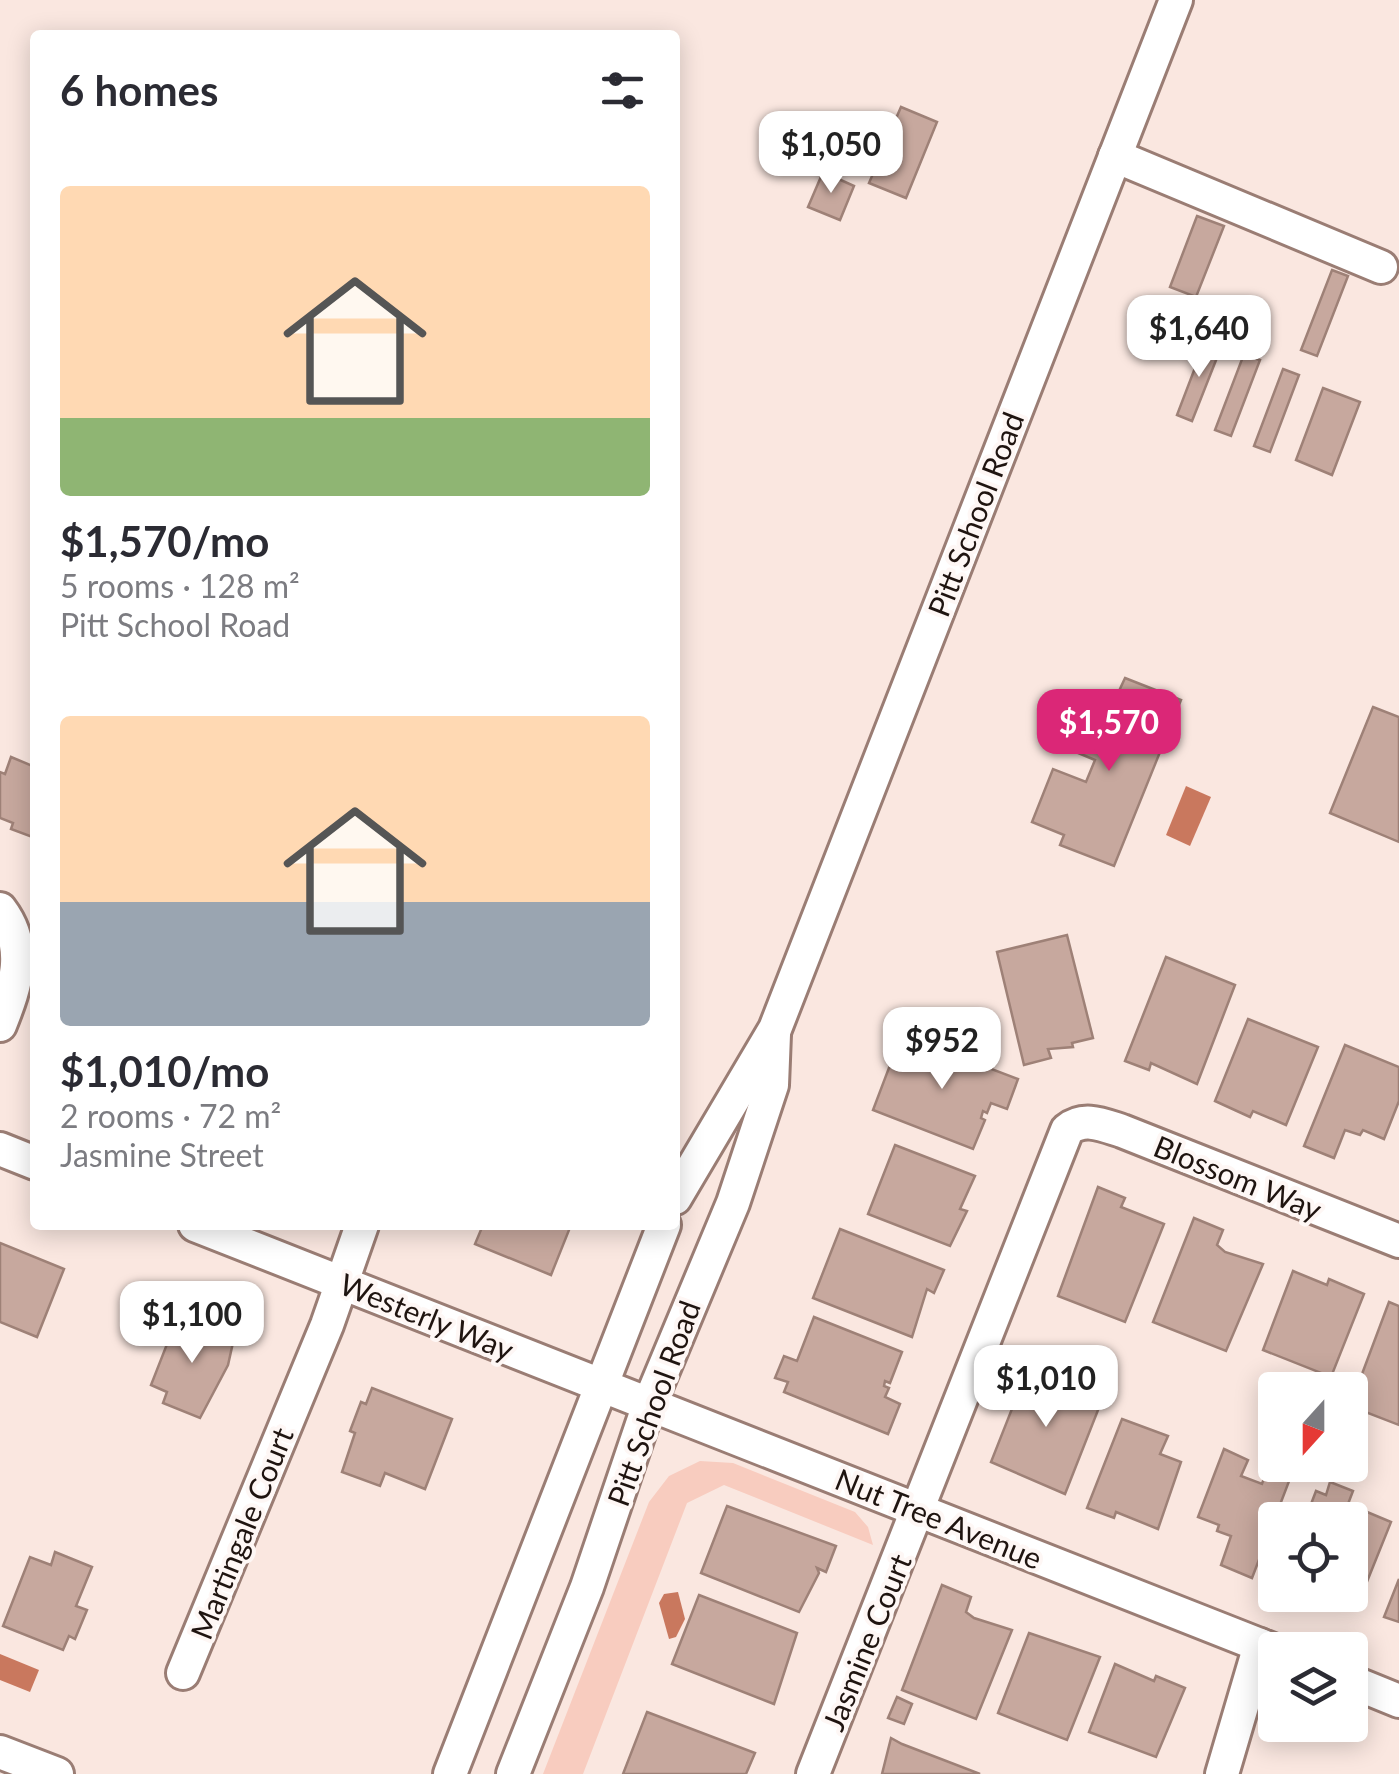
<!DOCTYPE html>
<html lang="en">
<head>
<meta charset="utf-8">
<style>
  :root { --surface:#fff; --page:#f7f7f7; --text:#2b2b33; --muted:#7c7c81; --accent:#db2777 }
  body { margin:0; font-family:Lato,sans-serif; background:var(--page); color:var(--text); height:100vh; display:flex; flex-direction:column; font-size:38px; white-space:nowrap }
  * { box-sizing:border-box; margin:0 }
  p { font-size:32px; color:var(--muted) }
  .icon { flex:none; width:55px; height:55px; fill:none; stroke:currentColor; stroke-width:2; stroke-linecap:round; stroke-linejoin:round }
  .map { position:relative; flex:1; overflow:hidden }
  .details { position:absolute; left:30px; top:30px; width:650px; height:1200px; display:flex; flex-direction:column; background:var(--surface); border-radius:10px; box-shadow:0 5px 25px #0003 }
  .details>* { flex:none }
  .needle { width:65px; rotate:201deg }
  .tools { position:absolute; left:1258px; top:1372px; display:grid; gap:20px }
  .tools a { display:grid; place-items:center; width:110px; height:110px; border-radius:10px; background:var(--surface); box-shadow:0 5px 25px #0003; font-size:50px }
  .price { position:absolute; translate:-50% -85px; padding:0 22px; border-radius:20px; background:#fff; color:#222; font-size:32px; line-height:65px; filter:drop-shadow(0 2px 5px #0008) }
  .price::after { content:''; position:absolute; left:50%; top:60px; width:30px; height:22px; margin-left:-15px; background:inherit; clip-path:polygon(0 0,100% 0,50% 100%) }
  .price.active { background:var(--accent); color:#fff }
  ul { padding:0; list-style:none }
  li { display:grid; align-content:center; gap:20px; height:530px; padding:0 30px }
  li span { display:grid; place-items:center; height:310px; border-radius:10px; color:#555 }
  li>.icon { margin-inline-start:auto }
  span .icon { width:180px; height:180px; fill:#fffc; stroke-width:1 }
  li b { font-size:42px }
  h2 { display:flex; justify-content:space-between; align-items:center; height:120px; padding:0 30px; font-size:42px }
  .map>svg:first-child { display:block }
</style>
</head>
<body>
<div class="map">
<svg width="1399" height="1774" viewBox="0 0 1399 1774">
  <rect width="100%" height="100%" fill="#fae7e0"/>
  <path fill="#f8ccbf" d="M700,1461L733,1463L855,1512L868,1527L873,1545L724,1485L687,1503L583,1774H543L649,1502L669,1476Z"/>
  <g fill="#c9785e">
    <path d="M1186,786L1211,797L1190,846L1166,835Z"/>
    <path d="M678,1592L685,1619L676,1637L669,1639L659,1603L664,1594Z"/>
    <path d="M0,1654L39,1670L30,1692L0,1680Z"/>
  </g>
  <g fill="#c7a89e" stroke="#9e8177" stroke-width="2.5">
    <path d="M901,107L937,122L906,198L869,183L882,153L864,145L876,115L894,123Z"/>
    <path d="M823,172L854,186L840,220L808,207Z"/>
    <path d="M1197,216L1224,226L1196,297L1170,287Z"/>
    <path d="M1332,270L1348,276L1317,356L1301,350Z"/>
    <path d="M1206,339L1222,345L1192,421L1177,415Z"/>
    <path d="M1244,354L1260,360L1231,436L1215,430Z"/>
    <path d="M1283,369L1299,375L1270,452L1254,446Z"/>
    <path d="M1323,388L1360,402L1332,475L1296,460Z"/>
    <path d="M1125,678L1181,700L1114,866L1060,845L1064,835L1032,822L1053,769L1086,782L1095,760L1071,750L1085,714L1109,724L1113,704Z"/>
    <path d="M1373,707L1399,717V842L1330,813Z"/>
    <path d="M11,757L35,767V838L11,829L13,823L0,818V772L5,774Z"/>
    <path d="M1067,935L1093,1038L1072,1043L1073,1047L1048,1049L1051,1058L1024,1065L997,952Z"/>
    <path d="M1166,957L1235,985L1197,1084L1151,1063L1149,1070L1125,1061Z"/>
    <path d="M1248,1019L1318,1047L1286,1125L1253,1111L1250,1117L1215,1101Z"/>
    <path d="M915,1040L1018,1079L1007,1109L991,1103L987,1113L983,1111L981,1118L985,1120L973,1149L873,1110L898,1044L911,1049Z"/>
    <path d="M1345,1045L1399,1067V1101L1384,1139L1363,1130L1360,1135L1345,1130L1334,1158L1304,1146Z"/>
    <path d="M895,1145L975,1176L960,1209L967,1211L950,1246L868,1214Z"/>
    <path d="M1098,1187L1125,1198L1121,1207L1164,1224L1125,1322L1058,1296Z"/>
    <path d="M1194,1218L1223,1230L1217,1245L1225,1252L1263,1264L1226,1351L1153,1322Z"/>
    <path d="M483,1225H571L551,1275L475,1244Z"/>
    <path d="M840,1229L944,1270L934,1293L927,1289L912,1337L813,1298Z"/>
    <path d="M0,1243L64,1269L37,1337L0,1322Z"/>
    <path d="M1293,1271L1327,1285L1329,1279L1364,1294L1331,1377L1263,1350Z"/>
    <path d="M1389,1302L1399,1306V1425L1350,1406Z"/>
    <path d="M178,1316L234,1338L228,1365L200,1418L163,1403L167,1392L151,1385Z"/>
    <path d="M814,1317L902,1352L890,1383L885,1381L884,1386L889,1388L885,1397L900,1404L888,1434L784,1392L788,1382L775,1378L784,1356L797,1361Z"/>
    <path d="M1040,1367L1083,1384L1078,1397L1100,1405L1065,1494L991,1462L1025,1376L1035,1380Z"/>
    <path d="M372,1388L452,1419L425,1489L385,1473L380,1486L342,1472L355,1433L350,1431L361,1402L366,1404Z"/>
    <path d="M1122,1419L1168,1436L1160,1454L1181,1462L1158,1529L1116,1512L1114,1518L1087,1508Z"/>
    <path d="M1224,1449L1248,1460L1241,1476L1262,1484L1268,1467L1291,1476L1252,1578L1221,1565L1231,1536L1217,1531L1219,1525L1198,1517Z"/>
    <path d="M1330,1482L1353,1491L1348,1504L1391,1522L1356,1609L1325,1595H1350V1520H1305L1316,1491L1326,1495Z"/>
    <path d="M727,1506L836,1546L826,1572L817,1568L819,1573L799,1612L701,1573Z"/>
    <path d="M55,1552L92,1567L76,1606L87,1610L75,1639L69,1636L63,1650L3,1626L30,1557L51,1565Z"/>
    <path d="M1399,1579V1622L1384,1617Z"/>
    <path d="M942,1585L971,1597L966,1612L974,1618L1012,1630L976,1719L902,1690Z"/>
    <path d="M699,1595L797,1633L774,1704L672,1664Z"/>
    <path d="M1029,1633L1100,1657L1067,1740L998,1713Z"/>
    <path d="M1115,1664L1154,1681L1156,1676L1185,1688L1156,1757L1089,1732Z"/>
    <path d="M897,1697L912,1704L904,1724L888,1718Z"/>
    <path d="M647,1712L755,1753L746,1774H623Z"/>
    <path d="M891,1738L902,1744L980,1774H882Z"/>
  </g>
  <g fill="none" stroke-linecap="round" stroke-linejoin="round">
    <defs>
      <g id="minor">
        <path d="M1115,156L1381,267"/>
        <path d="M0,909C29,947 16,985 0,1025"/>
        <path d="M0,1149L35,1163"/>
        <path d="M675,1198L775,1029L1176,0"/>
        <path d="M195,1225L1275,1651"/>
        <path d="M183,1673L327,1325L362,1225"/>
        <path d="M1350,1681L1399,1701"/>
        <path d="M0,1752L57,1774"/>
        <path d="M450,1774L664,1225"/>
        <path d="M513,1774L587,1587L649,1404L733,1203L772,1085L774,1034"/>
        <path d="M813,1774L1067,1130C1084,1116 1103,1125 1122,1131L1399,1241"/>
        <path d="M1222,1774L1260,1645"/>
      </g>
    </defs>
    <use href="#minor" stroke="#9a7d74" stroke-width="38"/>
    <use href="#minor" stroke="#fff" stroke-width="32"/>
  </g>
  <g text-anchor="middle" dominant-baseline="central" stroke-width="8" stroke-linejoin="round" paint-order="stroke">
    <g font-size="30" fill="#1f1410" stroke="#fef7f5">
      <text transform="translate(975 514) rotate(-69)">Pitt School Road</text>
      <text transform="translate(1238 1177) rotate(22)">Blossom Way</text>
      <text transform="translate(427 1316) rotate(22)">Westerly Way</text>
      <text transform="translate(653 1403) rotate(-70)">Pitt School Road</text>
      <text transform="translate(939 1518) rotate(22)">Nut Tree Avenue</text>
      <text transform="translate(241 1533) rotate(-68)">Martingale Court</text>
      <text transform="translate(866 1642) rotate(-68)">Jasmine Court</text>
    </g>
  </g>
</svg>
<div class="tools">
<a><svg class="needle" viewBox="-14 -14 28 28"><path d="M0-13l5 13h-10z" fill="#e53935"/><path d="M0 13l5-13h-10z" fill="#7c7c81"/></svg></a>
<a><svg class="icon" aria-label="locate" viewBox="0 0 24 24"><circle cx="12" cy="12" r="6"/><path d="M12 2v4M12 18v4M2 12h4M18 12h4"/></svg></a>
<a><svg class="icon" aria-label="layers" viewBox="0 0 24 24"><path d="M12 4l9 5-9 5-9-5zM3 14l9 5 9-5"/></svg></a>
</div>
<b class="price" style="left:831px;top:196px">$1,050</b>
<b class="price" style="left:1199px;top:380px">$1,640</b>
<b class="price active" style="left:1109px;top:774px">$1,570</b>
<b class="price" style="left:942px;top:1092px">$952</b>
<b class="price" style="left:192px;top:1366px">$1,100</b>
<b class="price" style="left:1046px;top:1430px">$1,010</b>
<section class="details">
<h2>6 homes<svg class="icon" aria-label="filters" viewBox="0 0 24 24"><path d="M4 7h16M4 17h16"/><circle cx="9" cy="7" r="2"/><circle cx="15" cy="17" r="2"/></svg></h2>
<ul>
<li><span style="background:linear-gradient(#ffd9b3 75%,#8fb573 0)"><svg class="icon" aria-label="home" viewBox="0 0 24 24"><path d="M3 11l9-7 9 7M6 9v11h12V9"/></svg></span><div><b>$1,570/mo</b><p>5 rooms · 128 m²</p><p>Pitt School Road</p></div></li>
<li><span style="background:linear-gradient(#ffd9b3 60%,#9aa5b1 0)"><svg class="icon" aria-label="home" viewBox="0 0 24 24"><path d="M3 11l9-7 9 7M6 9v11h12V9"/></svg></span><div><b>$1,010/mo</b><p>2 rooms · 72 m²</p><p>Jasmine Street</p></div></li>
</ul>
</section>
</div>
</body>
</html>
